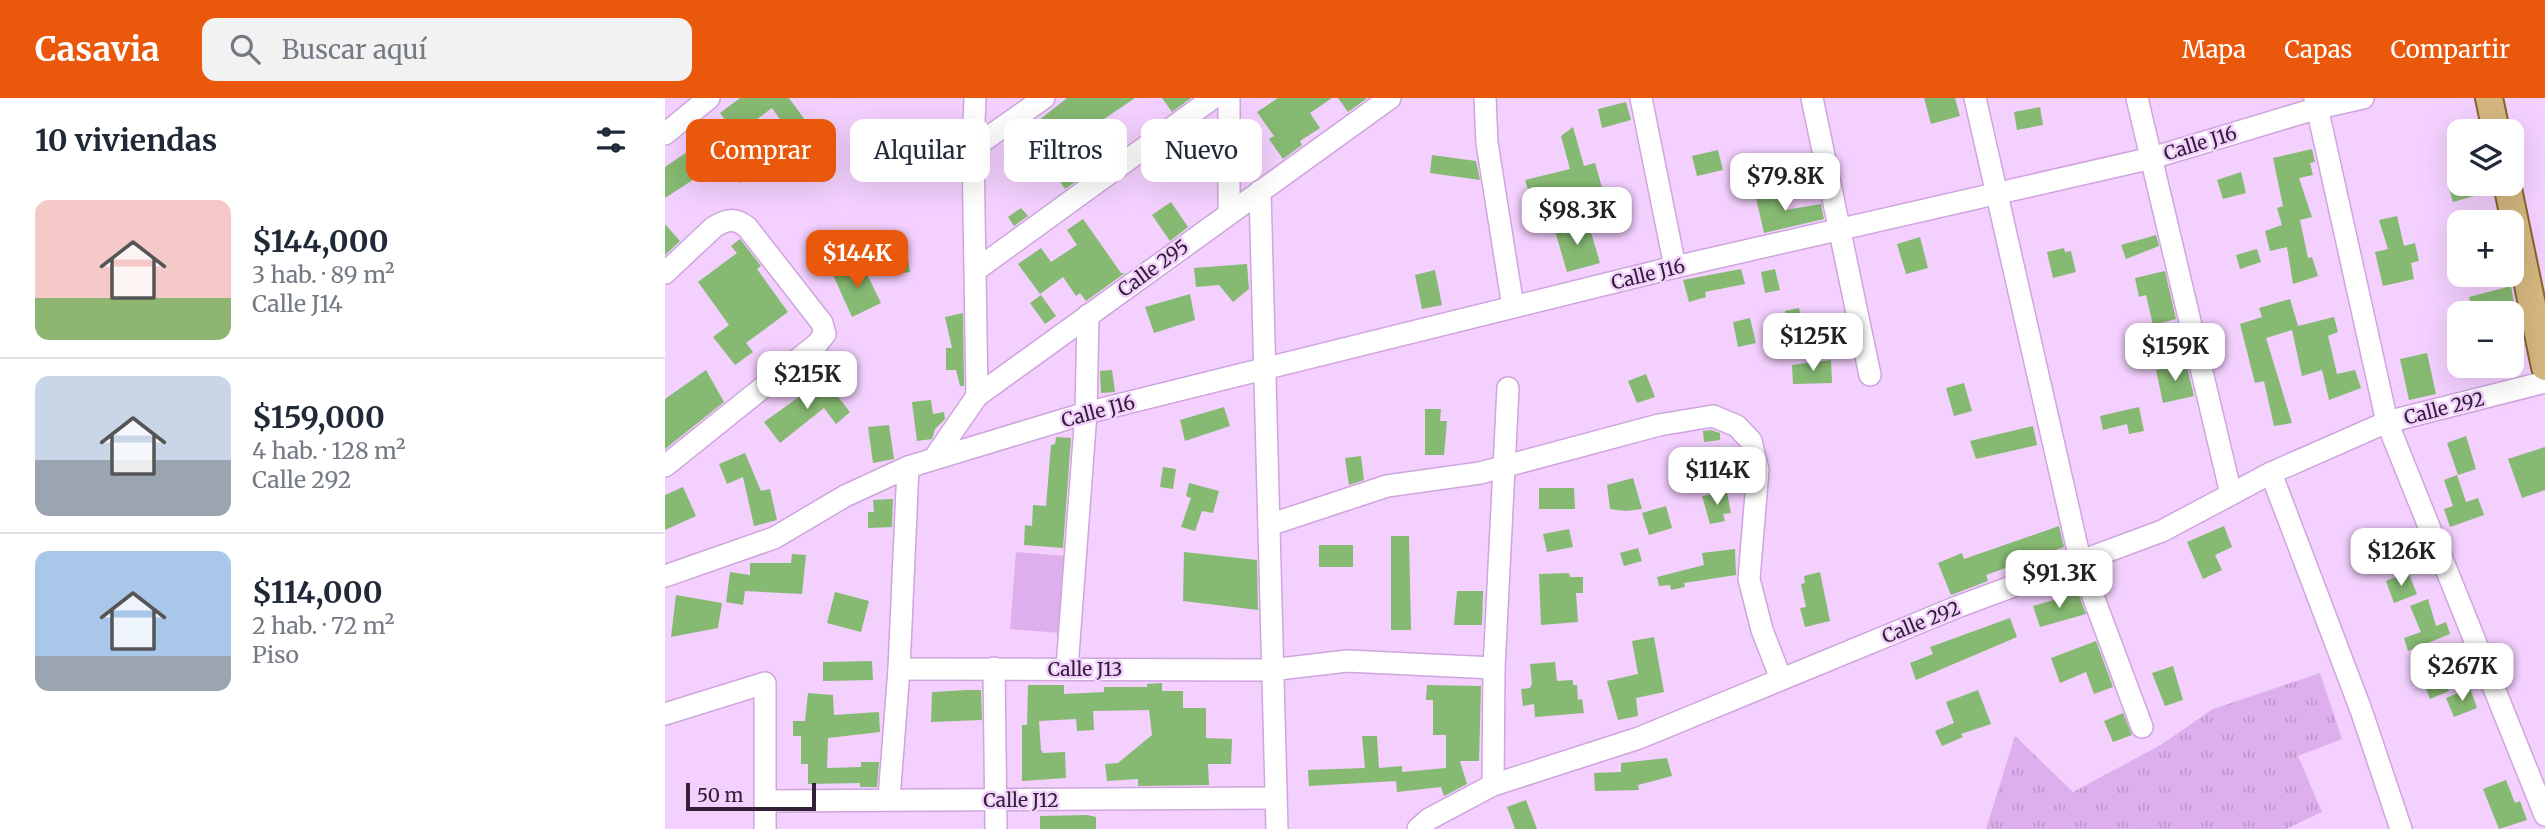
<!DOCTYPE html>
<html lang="es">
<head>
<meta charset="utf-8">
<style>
  :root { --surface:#fff; --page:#f2f2f3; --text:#1f2937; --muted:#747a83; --line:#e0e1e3; --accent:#ea580c }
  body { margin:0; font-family:Merriweather,serif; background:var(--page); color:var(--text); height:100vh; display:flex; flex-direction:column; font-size:26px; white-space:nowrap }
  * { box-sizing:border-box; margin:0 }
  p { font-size:23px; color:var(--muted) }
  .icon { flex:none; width:38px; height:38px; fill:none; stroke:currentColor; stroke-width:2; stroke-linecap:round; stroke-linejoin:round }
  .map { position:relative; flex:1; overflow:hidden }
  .sheet { display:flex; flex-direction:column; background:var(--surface); width:665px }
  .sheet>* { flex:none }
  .banner { position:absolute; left:21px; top:21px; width:665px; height:63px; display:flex; gap:14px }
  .buttons { position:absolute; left:1782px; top:21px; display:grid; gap:14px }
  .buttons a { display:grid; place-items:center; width:77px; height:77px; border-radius:14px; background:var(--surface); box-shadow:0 7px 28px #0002; font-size:35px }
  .scale { position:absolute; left:21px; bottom:18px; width:130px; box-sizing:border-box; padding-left:7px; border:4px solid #312036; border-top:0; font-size:19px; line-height:24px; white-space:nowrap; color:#312036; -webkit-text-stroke:5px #f3d0fe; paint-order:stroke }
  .price { position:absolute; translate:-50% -60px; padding:0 16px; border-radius:14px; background:#fff; color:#222; font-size:23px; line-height:46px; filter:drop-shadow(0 2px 4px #0008) }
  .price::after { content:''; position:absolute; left:50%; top:42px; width:21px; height:16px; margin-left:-10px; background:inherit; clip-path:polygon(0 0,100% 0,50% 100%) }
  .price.on { background:var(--accent); color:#fff }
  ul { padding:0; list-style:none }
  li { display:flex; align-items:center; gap:21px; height:175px; padding:0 35px }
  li+li { border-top:2px solid var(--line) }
  li span { display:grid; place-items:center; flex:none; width:196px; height:140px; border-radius:14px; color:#555 }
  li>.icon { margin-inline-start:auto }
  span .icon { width:84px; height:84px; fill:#fffc; stroke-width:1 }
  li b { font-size:30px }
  h2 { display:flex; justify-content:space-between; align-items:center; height:84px; padding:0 35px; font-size:30px }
  .chip { padding:0 24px; border-radius:14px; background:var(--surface); box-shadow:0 7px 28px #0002; font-size:24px; line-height:63px }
  .chip.on { background:var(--accent); color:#fff }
  header { display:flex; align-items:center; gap:42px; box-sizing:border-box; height:98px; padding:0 35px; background:var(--accent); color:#fff }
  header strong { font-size:33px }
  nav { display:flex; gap:38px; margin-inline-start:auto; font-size:24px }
  .search { width:490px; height:63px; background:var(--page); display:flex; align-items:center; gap:18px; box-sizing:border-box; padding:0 24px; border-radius:14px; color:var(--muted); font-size:26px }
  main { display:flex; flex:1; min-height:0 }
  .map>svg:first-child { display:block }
</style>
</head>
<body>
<header>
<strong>Casavia</strong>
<div class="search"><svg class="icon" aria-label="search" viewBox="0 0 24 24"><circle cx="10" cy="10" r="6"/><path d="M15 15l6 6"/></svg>Buscar aquí</div>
<nav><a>Mapa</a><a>Capas</a><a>Compartir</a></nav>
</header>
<main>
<section class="sheet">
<h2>10 viviendas<svg class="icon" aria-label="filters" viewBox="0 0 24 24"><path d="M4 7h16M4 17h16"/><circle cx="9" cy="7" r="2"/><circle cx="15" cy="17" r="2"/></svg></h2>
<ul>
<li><span style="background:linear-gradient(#f6c9c9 70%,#8fb573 0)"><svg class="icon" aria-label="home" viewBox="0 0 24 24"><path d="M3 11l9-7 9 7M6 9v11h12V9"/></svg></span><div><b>$144,000</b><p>3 hab. · 89 m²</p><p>Calle J14</p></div></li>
<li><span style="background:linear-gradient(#c9d6e8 60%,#9aa5b1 0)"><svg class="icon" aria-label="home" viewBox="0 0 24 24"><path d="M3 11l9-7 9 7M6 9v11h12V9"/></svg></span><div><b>$159,000</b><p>4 hab. · 128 m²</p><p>Calle 292</p></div></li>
<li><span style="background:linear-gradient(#a9c7e8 75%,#9aa5b1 0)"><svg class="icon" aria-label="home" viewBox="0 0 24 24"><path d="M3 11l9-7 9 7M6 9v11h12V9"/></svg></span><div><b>$114,000</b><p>2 hab. · 72 m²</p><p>Piso</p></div></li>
</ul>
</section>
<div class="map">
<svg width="1880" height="731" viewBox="0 0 1880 731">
  <defs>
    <pattern id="grass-tufts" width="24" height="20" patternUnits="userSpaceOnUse" patternTransform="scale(1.75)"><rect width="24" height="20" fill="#ddb0ed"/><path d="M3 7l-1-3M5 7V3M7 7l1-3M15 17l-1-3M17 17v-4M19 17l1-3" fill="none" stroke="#be97cc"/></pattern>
  </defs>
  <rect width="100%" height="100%" fill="#f3d0fe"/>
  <path fill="url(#grass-tufts)" d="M1655,575L1677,641L1633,658L1657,714L1621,731H1321L1350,638L1408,694L1494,648L1548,611Z"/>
  <path fill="#ddb0ed" d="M351,454L401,458L395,535L345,531Z"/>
  <g fill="#86b972">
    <path d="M75,0H124L143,26L127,38L107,10L71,37L55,15Z"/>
    <path d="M402,0H470L436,23L445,36L406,62L386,34L373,42L364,30Z"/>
    <path d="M497,0H526L507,14Z"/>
    <path d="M613,0H667L645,15L655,30L635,43L637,47L618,61L604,41L609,38L592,14Z"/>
    <path d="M673,0H701V1L683,14Z"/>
    <path d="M1259,0H1290L1295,18L1266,26Z"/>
    <path d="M961,4L966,22L937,30L933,11Z"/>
    <path d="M1375,9L1378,27L1352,32L1349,14Z"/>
    <path d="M908,29L919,68L930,65L938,93L868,109L860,82L905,71L896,38Z"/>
    <path d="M76,51L91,72L75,85L59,64Z"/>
    <path d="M1647,51L1650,64L1645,65L1648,77L1634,80L1647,119L1635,122L1643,160L1647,159L1653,178L1628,186L1622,149L1605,153L1600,133L1617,127L1612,110L1618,108L1608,60Z"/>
    <path d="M1053,52L1058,72L1032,78L1027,58Z"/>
    <path d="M22,54L37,76L0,100V69Z"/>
    <path d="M767,57L811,63L815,82L765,75Z"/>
    <path d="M410,71L416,80L400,91L394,82Z"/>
    <path d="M1576,74L1581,95L1558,101L1552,82Z"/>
    <path d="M1791,86H1827V93L1788,104L1783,88Z"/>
    <path d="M1117,94L1121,112L1156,106L1159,121L1099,135L1091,100Z"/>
    <path d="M506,104L523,129L505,143L487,117Z"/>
    <path d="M356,110L363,118L349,128L343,119Z"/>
    <path d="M1732,118L1739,148L1750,145L1754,163L1746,165L1749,181L1718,188L1710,154L1723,151L1714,122Z"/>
    <path d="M418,121L456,175H460L421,203L415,195L411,198L398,179L375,196L353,166L376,150L386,164L412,147L402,132Z"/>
    <path d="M923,124L935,165L902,174L890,133Z"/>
    <path d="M0,126L15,143L0,157Z"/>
    <path d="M1491,137L1494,148L1461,161L1456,147Z"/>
    <path d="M1255,139L1263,170L1241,176L1232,146Z"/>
    <path d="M75,141L96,168L92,171L123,214L81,245L88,254L70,267L48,239L64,227L33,184L72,155L66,148Z"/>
    <path d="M1399,150L1400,154L1406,153L1411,174L1388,180L1382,154Z"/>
    <path d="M1592,151L1596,164L1575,171L1571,157Z"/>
    <path d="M243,161L245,174L224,177L221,164Z"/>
    <path d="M193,166H197L216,205L187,219L168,177Z"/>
    <path d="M582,166L584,191L568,204L554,187L531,189L529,170Z"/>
    <path d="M1076,171L1080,186L1040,194L1041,199L1024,204L1018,182Z"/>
    <path d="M1110,171L1115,192L1100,195L1096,174Z"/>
    <path d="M770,172L777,207L757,211L750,177Z"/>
    <path d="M1500,173L1511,221L1488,227L1481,197L1474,199L1470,180Z"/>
    <path d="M1846,188L1850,209L1808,215L1804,199Z"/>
    <path d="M525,196L530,222L489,235L480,209Z"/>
    <path d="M376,197L391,218L380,226L365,205Z"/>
    <path d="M1625,201L1633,228L1669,219L1673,234L1663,238L1672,276L1690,272L1696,290L1664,302L1657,272L1637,278L1627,232L1601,240L1627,325L1609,328L1599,283L1590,285L1575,226L1597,219L1594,210Z"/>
    <path d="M1134,210L1140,236L1126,239L1120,213Z"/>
    <path d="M298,215L299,288H295L291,272H281V250H287L280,219Z"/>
    <path d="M1085,220L1091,245L1073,249L1068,224Z"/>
    <path d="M1762,255L1771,296L1744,302L1735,261Z"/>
    <path d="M1166,262L1167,285L1128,286L1127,267Z"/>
    <path d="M1521,265L1529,298L1498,305L1491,272Z"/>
    <path d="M41,272L59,304L0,351V301Z"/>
    <path d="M447,272L450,294L436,295L435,273Z"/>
    <path d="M981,276L990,299L972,305L963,283Z"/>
    <path d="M159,281L185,314L171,326L159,310L115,345L99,324Z"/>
    <path d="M1299,285L1307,313L1289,318L1281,290Z"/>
    <path d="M266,302L268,316L279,314L280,321L270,331L267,341L252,343L247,304Z"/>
    <path d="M559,309L565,328L520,343L515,322Z"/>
    <path d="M1474,309L1479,333L1464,336L1462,326L1438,332L1435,318Z"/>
    <path d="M760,311H776L775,323H782L779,357H760Z"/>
    <path d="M224,327L229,361L208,365L203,329Z"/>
    <path d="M1368,328L1372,347L1311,361L1305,343Z"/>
    <path d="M1046,332L1055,335V342L1039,344L1038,333Z"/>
    <path d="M1801,338L1811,371L1793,377L1782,345Z"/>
    <path d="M391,339L406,340L398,450L359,447L360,427L367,428L368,407L381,408L386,347L390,346Z"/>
    <path d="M1880,349V392L1857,400L1843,361Z"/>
    <path d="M80,355L96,393L105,391L112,422L89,428L78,379L62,386L54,366Z"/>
    <path d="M696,358L699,382L684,387L680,360Z"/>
    <path d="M498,369L511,371L508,391L495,389Z"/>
    <path d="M1792,377L1801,404L1813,400L1819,417L1785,429L1779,411L1788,408L1779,382Z"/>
    <path d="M968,380L977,411L961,413L945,411L942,387Z"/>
    <path d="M524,385L554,393L548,415L537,413L530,433L516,429L526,400L521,398Z"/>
    <path d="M18,389L31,418L0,432V397Z"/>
    <path d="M874,390H909L910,411H874Z"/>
    <path d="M1062,394L1066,415L1058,416L1060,423L1045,426L1037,398Z"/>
    <path d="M228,401L227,429L203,430V414H209L208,402Z"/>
    <path d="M1001,408L1007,430L984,437L977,415Z"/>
    <path d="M1394,428L1399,449L1321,477L1323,483L1286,497L1273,465L1297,455L1299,461Z"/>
    <path d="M1559,428L1567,449L1550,457L1557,472L1538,481L1522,444Z"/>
    <path d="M904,431L908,449L882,454L878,436Z"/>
    <path d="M726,438H744L746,532H726Z"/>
    <rect x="654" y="447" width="34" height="22"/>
    <path d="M973,450L977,463L959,468L955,455Z"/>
    <path d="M1070,451L1071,477L1019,485L1020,489L1006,492L1005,487L994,488L992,479L1039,467L1037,455Z"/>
    <path d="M519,454L592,462L593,512L518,503Z"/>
    <path d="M127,456L141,457L137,496L80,493L78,507L61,504L65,474L85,477V465H126Z"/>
    <path d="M1155,474L1165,523L1140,529L1135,510L1141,509L1136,486L1140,485L1139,478Z"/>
    <path d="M1743,474L1752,496L1729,505L1721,483Z"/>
    <path d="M904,475L905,479H918V495H911L913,524L876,527L874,476Z"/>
    <path d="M792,493H818L817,527H789Z"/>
    <path d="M170,494L204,503L196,534L162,525Z"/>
    <path d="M1413,495L1421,516L1375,529L1368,508Z"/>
    <path d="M11,497L57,505L53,530L6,539Z"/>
    <path d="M1763,501L1771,528L1781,524L1785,536L1743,553L1739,540L1756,534L1745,508Z"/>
    <path d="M1345,520L1352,539L1251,582L1245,565L1268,556L1265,549Z"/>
    <path d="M989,539L999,594L971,600L973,618L953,622L942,583L973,576L967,543Z"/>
    <path d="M1431,543L1448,589L1429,596L1421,574L1395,585L1386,560Z"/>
    <path d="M207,563L208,582L158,583V564Z"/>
    <path d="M890,564L892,583L908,582V587H912L913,602L917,601L919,615L870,619L869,606L858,608L856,591L865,590L867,586L865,566Z"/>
    <path d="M1508,568L1518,602L1500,608L1487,575Z"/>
    <path d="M1778,579L1784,593L1765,601L1759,586Z"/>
    <path d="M497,585V593H518V610H541V640L567,641L566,666H543L544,687L473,688V681L442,683L440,666L453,665L487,637L484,612L428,613L429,632L412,633L411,621L374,623L376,652L378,655L400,654L401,680L357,683V627H362L363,587H399V596L439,594V589H482V586Z"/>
    <path d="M762,587L816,588L814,663H795L802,686L779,698L776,689L732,694L731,683L644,688L643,672L700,670L697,638H712L714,670L737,668V674L781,670V637H768V602H761Z"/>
    <path d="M1805,590L1812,610L1789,619L1781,600Z"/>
    <path d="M302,592H316L317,622L266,624L267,594Z"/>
    <path d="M1313,592L1326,626L1296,636L1298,639L1277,648L1270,633L1289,625L1281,604Z"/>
    <path d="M143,595L168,597L169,617L214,614L215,634L163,640L162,670L196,669V664H214L212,689H195V685L143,686V666H136V638H128V623H140Z"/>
    <path d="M1458,615L1467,637L1448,644L1439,623Z"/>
    <path d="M1002,660L1007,678L973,687L974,692L930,693L929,675L956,674V665Z"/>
    <path d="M1841,682L1850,705L1855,703L1862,722L1834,731L1818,691Z"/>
    <path d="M861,702L872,731H850L842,709Z"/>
    <path d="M422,717L431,719V731H375V718Z"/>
  </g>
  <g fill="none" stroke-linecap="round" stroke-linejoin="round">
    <defs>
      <g id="minor">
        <path d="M310,0L308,50L312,298"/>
        <path d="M564,0V113"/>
        <path d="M820,0L822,45L848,209"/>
        <path d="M976,0L1010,169"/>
        <path d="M1147,0L1205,277"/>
        <path d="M1310,0L1416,466L1477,629"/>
        <path d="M1472,0L1566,396"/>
        <path d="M1650,0L1722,324L1880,717"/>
        <path d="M0,36L44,0"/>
        <path d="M308,50L379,0"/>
        <path d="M595,93L612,731"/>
        <path d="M311,172L548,0"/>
        <path d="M0,175L49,129C62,121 70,120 82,129L157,225L160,236L152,246L0,368"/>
        <path d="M270,359L312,298L725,0"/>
        <path d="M1606,375L1696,612L1736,731"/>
        <path d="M604,427L722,388L815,375L994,327L1048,318L1072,328L1086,343L1093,372L1084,481L1097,532L1116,581"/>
        <path d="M0,478L109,440L180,398L243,369L421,315L1010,169L1487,60L1653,10L1698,0"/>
        <path d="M329,570L331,731"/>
        <path d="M402,570L421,315L423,217"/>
        <path d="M234,571L605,572L682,563L829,570"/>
        <path d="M0,616L100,585V731"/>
        <path d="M828,687L829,570L843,290"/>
        <path d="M224,701L234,571L243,369"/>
        <path d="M101,703L610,700"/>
        <path d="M753,731L764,721L828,687L974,640L1292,509L1497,433L1606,375L1722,324L1880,284"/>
      </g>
      <g id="major">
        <path d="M1824,0L1831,33"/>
        <path d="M1842,86L1880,269"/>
      </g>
    </defs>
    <use href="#minor" stroke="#cfa5dd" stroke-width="24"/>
    <use href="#major" stroke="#89622e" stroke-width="30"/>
    <use href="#minor" stroke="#fff" stroke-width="21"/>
    <use href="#major" stroke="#d4b67f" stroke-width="26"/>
  </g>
  <g text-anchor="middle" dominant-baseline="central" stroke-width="5" stroke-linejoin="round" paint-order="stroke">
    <g font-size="19" fill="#312036" stroke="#f3d0fe">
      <text transform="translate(1535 45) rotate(-17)">Calle J16</text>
      <text transform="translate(488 170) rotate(-36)">Calle 295</text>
      <text transform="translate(983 176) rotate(-14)">Calle J16</text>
      <text transform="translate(1779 310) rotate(-14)">Calle 292</text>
      <text transform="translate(433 313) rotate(-15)">Calle J16</text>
      <text transform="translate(1256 524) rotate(-22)">Calle 292</text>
      <text x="420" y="571">Calle J13</text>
      <text x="356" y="702">Calle J12</text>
    </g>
  </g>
</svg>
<div class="buttons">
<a><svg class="icon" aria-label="layers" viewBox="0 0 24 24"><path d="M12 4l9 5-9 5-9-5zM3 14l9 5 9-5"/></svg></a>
<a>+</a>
<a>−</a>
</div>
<div class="scale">50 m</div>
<b class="price" style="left:1120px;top:115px">$79.8K</b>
<b class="price" style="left:912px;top:149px">$98.3K</b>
<b class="price on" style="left:192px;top:192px">$144K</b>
<b class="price" style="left:1148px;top:275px">$125K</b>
<b class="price" style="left:1510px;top:285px">$159K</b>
<b class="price" style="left:142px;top:313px">$215K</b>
<b class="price" style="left:1052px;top:409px">$114K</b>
<b class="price" style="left:1736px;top:490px">$126K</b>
<b class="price" style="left:1394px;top:512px">$91.3K</b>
<b class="price" style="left:1797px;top:605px">$267K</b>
<div class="banner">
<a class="chip on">Comprar</a>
<a class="chip">Alquilar</a>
<a class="chip">Filtros</a>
<a class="chip">Nuevo</a>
</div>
</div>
</main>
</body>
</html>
